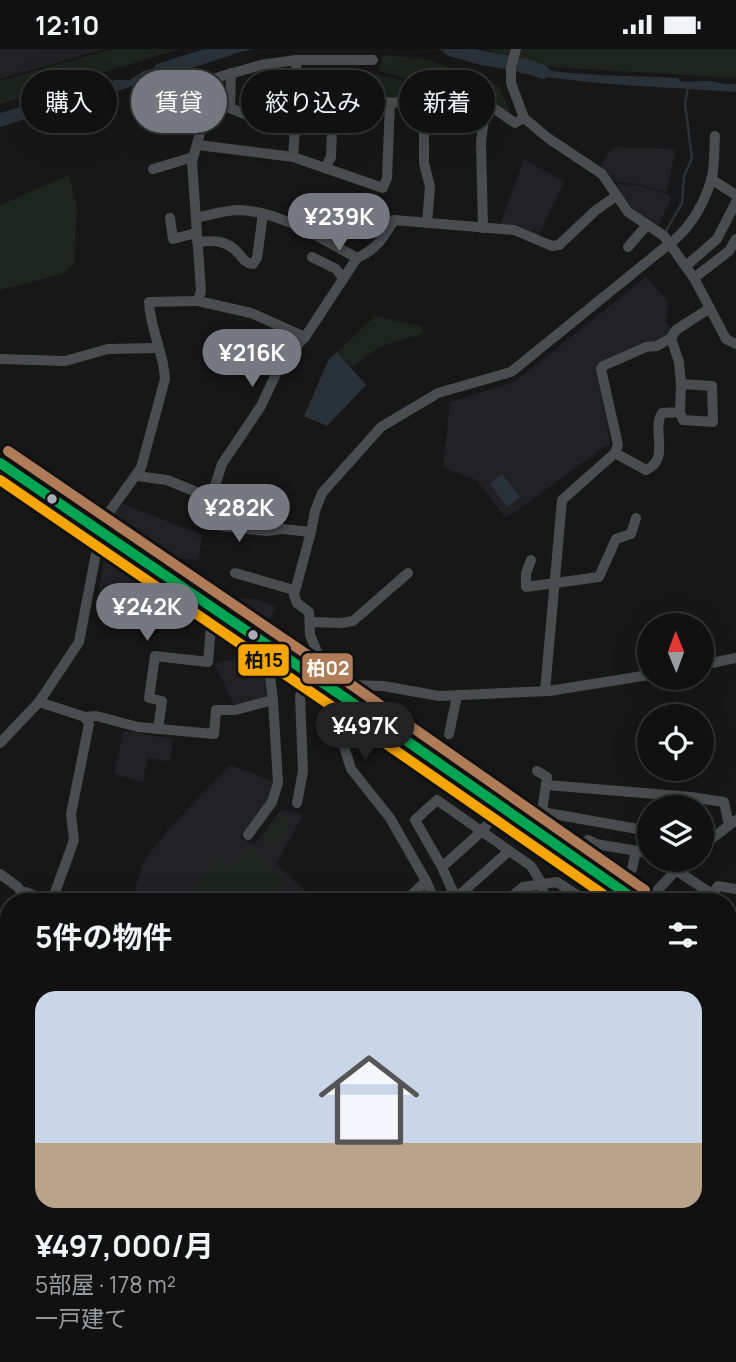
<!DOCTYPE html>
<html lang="ja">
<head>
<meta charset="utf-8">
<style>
  :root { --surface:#111; --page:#1e1f1f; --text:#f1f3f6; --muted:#9c9d9f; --line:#303131; --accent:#757880 }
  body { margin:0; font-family:Manrope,"Noto Sans JP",sans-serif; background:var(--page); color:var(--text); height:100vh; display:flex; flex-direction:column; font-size:26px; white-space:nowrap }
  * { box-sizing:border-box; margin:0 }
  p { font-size:23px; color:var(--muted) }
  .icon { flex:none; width:38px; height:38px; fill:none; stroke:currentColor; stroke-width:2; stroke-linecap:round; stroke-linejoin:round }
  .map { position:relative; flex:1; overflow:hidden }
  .details { position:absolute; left:0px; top:844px; width:737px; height:471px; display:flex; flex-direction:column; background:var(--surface); border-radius:28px 28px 0 0; box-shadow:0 7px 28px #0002,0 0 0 2px var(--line) }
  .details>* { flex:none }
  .banner { position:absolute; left:21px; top:21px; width:695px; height:63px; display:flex; gap:14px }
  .needle { width:46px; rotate:359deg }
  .tools { position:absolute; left:637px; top:564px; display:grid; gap:14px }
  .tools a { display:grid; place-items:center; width:77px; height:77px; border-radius:50%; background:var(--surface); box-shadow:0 7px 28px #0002,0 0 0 2px var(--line); font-size:35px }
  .price { position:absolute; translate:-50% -60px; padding:0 16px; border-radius:24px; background:var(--accent); color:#fff; font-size:23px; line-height:46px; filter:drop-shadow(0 2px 4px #0008) }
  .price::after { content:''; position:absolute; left:50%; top:42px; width:21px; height:16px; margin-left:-10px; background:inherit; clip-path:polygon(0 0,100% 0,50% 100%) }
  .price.selected { background:#222; color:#fff }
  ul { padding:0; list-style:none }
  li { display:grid; align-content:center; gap:14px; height:371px; padding:0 35px }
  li+li { border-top:2px solid var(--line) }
  li span { display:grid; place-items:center; height:217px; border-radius:21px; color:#555 }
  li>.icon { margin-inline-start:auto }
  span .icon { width:126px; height:126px; fill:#fffc; stroke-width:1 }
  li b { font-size:30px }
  h2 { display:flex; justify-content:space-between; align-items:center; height:84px; padding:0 35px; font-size:30px }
  .pill { padding:0 24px; border-radius:32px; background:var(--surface); box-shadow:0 7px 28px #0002,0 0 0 2px var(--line); font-size:24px; line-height:63px }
  .pill.selected { background:var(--accent); color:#fff }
  .status { display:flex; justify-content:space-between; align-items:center; height:49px; padding:0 35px; background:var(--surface); direction:ltr }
  .status svg { height:19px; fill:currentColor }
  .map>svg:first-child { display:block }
</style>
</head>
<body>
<div class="status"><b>12:10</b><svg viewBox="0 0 49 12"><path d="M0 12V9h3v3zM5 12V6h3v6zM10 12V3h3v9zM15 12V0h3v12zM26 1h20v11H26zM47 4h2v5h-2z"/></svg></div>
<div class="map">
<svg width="736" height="1313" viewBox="0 0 736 1313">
  <rect width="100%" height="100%" fill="#171717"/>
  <g fill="#212123">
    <path d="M0,0H106L0,30Z"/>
    <path d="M615,98L676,100L668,137L665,143L639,135L616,133L601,117L608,103Z"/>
    <path d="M524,110L564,133L537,190L500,176Z"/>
    <path d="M617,135L639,136L669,146L671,149L659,176L640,167L625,151Z"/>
    <path d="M646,228L668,252L666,273L672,281L665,290L598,319L610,394L506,469L476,431L443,419L450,353L514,333Z"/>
    <path d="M121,454L202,486L199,511L163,508L148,501L108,474Z"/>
    <path d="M112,498L155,528L147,559L98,543L104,509Z"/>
    <path d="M231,548L254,550L276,557L268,576L256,579L229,559Z"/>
    <path d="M264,606L269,649L236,660L215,616L218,613Z"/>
    <path d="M124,682L173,690L170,713L148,708L143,733L114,725Z"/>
    <path d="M230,716L274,733L269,753L240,788L254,796L281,761L303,766L276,815L316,852H131L144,812L167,782Z"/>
    <path d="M736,1092V1152L728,1160V1099Z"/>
    <path d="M602,1306H696L688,1313H610Z"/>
  </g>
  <g fill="#1d241e">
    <path d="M113,0H180L0,55V32Z"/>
    <path d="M486,0H736V29L552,18L519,12Z"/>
    <path d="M383,6L429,11L499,37L513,69L480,47L378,22Z"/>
    <path d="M370,24L425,37L423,48L420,50H369V41H361V30Z"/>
    <path d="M69,126L77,159L74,215L62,225L0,241V156Z"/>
    <path d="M375,267L421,277L424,284L381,297L352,318L337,303Z"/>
    <path d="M281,766L291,775L273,797L263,789Z"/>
    <path d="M250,798L285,833L265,852L234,821L263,852H185L217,809L231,819Z"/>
    <path d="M9,959V1016L7,1017L0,1013V966Z"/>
  </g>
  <g fill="#2a3239">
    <path d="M221,0H252L190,17L188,10Z"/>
    <path d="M437,0H457L500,11L498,18Z"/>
    <path d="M179,13L182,22L0,78V64L44,51L48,55H54L56,50L78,46L84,42H91L115,31H130L143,22Z"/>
    <path d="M520,16C572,28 625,26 678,29L680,32C690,34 700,31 711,32C720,34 727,36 736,35V43C664,38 591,36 520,24Z"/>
    <path d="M337,303L366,336L327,377L304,367L329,310Z"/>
    <path d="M502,425L520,448L507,458L490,435Z"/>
  </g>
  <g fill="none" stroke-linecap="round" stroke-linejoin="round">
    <path stroke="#2a3239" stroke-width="2.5" d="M666,182L682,154L684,127L692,109L685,55L688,38"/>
    <g stroke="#2a3239" stroke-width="14">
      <path d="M450,0L482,9L527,17L543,23"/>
      <path d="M161,21L228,0"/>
    </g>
    <g stroke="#4b4c50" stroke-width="10">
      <path d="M516,0L511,18V34L524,69L548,89L602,125L628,163L664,187L694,229L726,290L736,295"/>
      <path d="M231,24L230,59L257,70L296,72"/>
      <path d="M297,52L424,54V114L430,138L427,174"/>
      <path d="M198,96L293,108L383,139L387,129L390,54"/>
      <path d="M293,108L297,52L296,11"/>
      <path d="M325,119L331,108L333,52"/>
      <path d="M153,120L193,108"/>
      <path d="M711,130L736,146"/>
      <path d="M170,169L173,190L196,184"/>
      <path d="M196,169C210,166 225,161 240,161C282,163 321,190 357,209"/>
      <path d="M483,179L481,93L486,54L515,74L524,69"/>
      <path d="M197,193C214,191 227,191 239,205C244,211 246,214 253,215L257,209L263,165"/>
      <path d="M628,198L646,177"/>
      <path d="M312,208L336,220L343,229"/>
      <path d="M686,217L717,190L736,153"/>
      <path d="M694,229L729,202L736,190"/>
      <path d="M198,252L251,264L305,288"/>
      <path d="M671,289L679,313L681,335"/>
      <path d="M0,310L65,312L108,300L158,299"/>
      <path d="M615,404L646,421C671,410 651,381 662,364L680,363L683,371L713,373L712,337L681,335L680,363"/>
      <path d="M0,414L335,642L637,852"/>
      <path d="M137,427L167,431L211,449L222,415L261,357L282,312L305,288L357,209C376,201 384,188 394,171L514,181L552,197L559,196L595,162L616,147"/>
      <path d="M211,449L216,474L220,477L266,482L283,480L311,483"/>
      <path d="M250,459L267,460L266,482"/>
      <path d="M531,511L526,524V538L599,528L616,490L631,485L636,469"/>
      <path d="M235,524L294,541"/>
      <path d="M310,573L341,574L353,572L408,524"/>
      <path d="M702,616L736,609"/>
      <path d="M327,627L353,636L383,637L439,647L549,642L649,626"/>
      <path d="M326,636L327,627L310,586L309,563L297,554L294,546L311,483L315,462L322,444L381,378L438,344L511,323L664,199C688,183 702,160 711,132C715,119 714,101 715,87"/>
      <path d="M545,642L562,451L615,404L618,396L601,320L603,317L646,298L657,297L671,289L676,281L710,259"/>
      <path d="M342,646L338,652L342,691L351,720L390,769L426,832L435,852"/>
      <path d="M39,653L85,668L89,675L71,765L74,791L52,852"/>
      <path d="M85,668L96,667L138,678L214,685L216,661H235L273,651"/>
      <path d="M158,680L162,652L149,649L155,607L208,613L212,565L216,560"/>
      <path d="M449,685L457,647"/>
      <path d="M0,694L39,653L79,593L102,473L141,419L165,330C164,304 150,280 149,253L198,252L201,242L192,113L201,80L191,36L261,16L296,11H373"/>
      <path d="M547,736L691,748L724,753L729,776"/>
      <path d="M297,754L303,722L300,647L313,627"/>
      <path d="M542,763L649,782"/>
      <path d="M536,782L540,777L547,728L537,722"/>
      <path d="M248,786L272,753L278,734L273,651L268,611L273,600"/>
      <path d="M588,791L596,795L649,804"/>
      <path d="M702,797L736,771"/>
      <path d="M659,810L712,845L718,837L736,840"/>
      <path d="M442,818L481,783L502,758"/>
      <path d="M632,820L636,802"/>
      <path d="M0,825L18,838L26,852"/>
      <path d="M22,845L26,843L47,852"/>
      <path d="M456,849L509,802"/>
      <path d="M405,852L426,832"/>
      <path d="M457,852L442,818L415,771L437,751L531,817L542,835L544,852"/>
      <path d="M506,852L523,838L557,833L586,852"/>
      <path d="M647,852L687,810"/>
      <path d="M728,916L736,921"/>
      <path d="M728,963L736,953"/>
      <path d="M0,1017L9,1024"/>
      <path d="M0,1135L9,1111"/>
      <path d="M728,1170L736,1162"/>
      <path d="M728,1278L736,1286"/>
      <path d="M55,1306V1313"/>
      <path d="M597,1306L604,1313"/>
      <path d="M115,1313V1306"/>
      <path d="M279,1313L281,1306"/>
      <path d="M399,1313L401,1306"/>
      <path d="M583,1313L591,1306"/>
    </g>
    <defs>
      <path id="bus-1" d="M0,414L335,642L637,852"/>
      <path id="bus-2" d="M0,431L327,654L613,852"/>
      <path id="bus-3" d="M8,402L343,630L645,841"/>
    </defs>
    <use href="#bus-1" stroke="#111113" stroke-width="16"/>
    <use href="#bus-2" stroke="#111113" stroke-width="16"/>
    <use href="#bus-3" stroke="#111113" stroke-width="16"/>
    <use href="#bus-1" stroke="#00a651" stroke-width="10"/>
    <use href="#bus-2" stroke="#f7a600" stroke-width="10"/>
    <use href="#bus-3" stroke="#b07c57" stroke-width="10"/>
  </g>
  <g fill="#a8adb8" stroke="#111113" stroke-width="2.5">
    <circle cx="52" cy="450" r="6"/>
    <circle cx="253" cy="586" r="6"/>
  </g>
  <g stroke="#111113" stroke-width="2.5">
    <rect x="237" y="594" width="53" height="34" rx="7" fill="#f7a600"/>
    <rect x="301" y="603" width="53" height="33" rx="7" fill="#b07c57"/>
  </g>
  <g font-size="19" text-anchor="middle" font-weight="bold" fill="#fff">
    <text x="328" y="626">柏02</text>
  </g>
  <g font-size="19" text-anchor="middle" font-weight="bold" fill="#111">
    <text x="264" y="618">柏15</text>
  </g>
</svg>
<div class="tools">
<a><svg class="needle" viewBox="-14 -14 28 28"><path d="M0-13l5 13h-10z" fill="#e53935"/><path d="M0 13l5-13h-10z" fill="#9c9d9f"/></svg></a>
<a><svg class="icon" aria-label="locate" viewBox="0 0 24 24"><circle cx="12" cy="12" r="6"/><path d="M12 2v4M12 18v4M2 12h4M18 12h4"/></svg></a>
<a><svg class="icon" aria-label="layers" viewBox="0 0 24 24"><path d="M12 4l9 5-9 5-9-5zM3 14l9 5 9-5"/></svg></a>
</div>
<b class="price" style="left:339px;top:204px">¥239K</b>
<b class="price" style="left:252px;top:340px">¥216K</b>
<b class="price" style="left:239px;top:495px">¥282K</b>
<b class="price" style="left:147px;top:594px">¥242K</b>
<b class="price selected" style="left:365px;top:713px">¥497K</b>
<div class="banner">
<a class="pill">購入</a>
<a class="pill selected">賃貸</a>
<a class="pill">絞り込み</a>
<a class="pill">新着</a>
</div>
<section class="details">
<h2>5件の物件<svg class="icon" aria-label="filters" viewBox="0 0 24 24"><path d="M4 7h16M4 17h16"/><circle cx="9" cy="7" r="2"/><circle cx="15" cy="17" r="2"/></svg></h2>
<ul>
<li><span style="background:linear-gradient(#c9d6e8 70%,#b9a48a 0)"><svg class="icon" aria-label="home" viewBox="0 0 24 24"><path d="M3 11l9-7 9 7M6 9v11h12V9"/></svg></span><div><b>¥497,000/月</b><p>5部屋 · 178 m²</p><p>一戸建て</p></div></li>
</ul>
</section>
</div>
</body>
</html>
